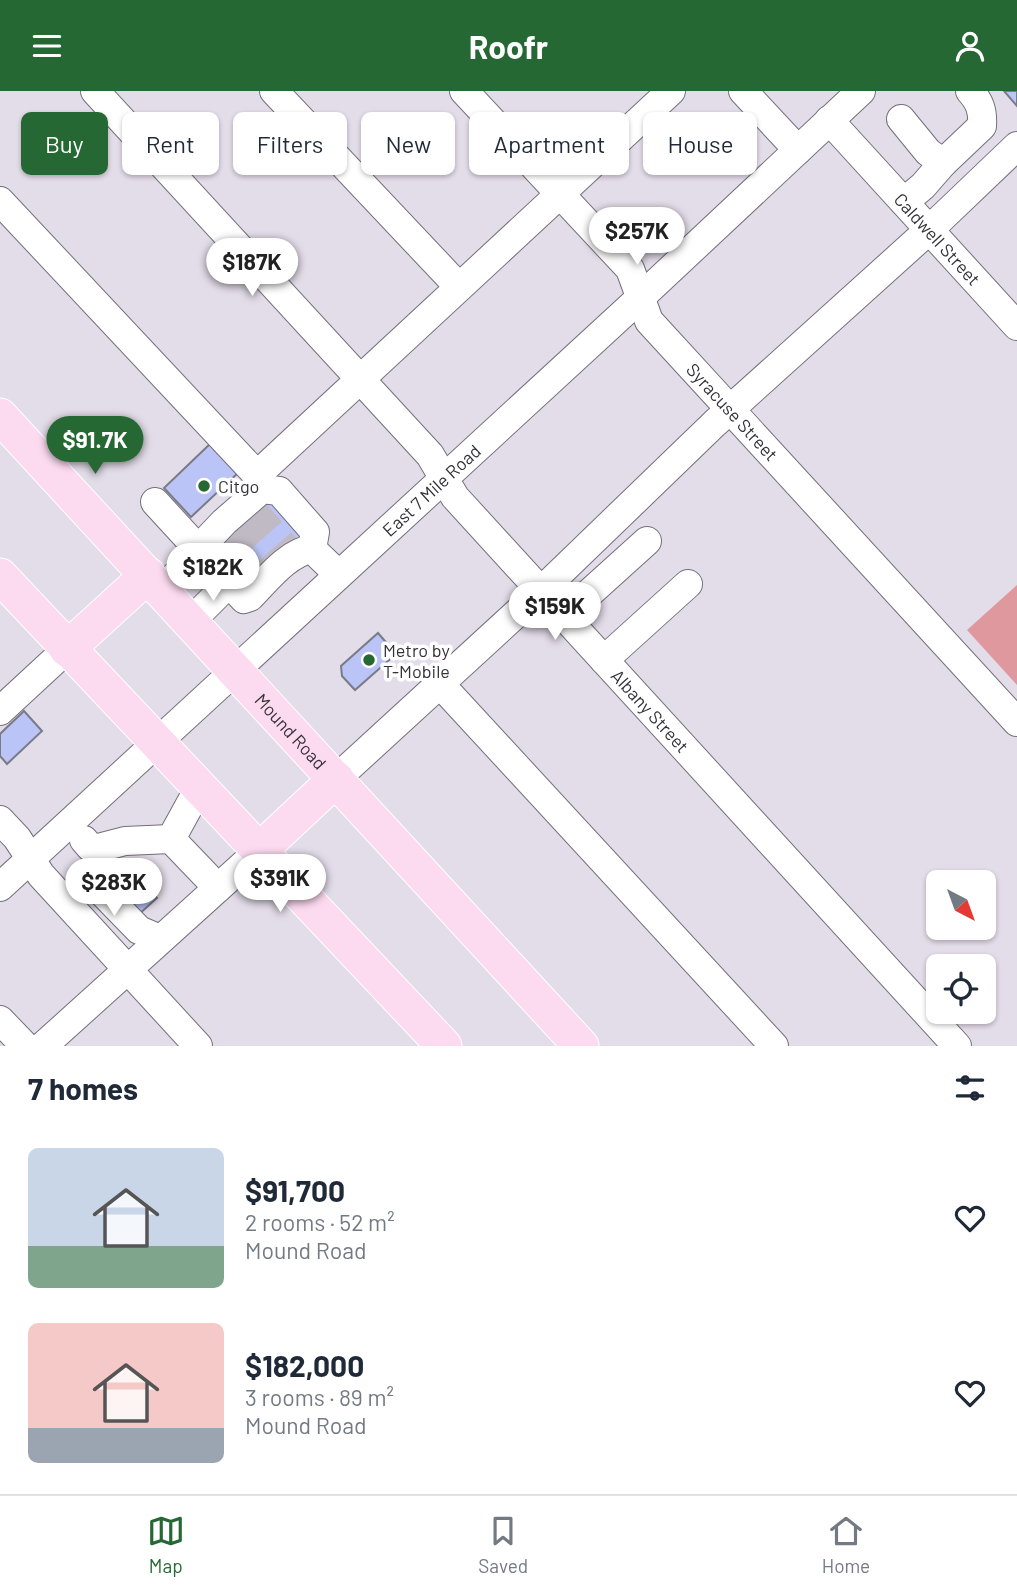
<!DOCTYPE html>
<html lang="en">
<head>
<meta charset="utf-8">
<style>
  :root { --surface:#fff; --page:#f6f6f7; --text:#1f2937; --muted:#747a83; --line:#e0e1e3; --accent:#266833 }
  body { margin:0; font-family:Barlow,sans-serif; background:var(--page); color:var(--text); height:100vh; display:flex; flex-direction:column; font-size:26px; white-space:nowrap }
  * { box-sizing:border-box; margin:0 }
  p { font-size:23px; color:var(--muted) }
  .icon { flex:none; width:38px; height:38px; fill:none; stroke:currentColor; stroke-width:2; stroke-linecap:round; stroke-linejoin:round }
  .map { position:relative; height:955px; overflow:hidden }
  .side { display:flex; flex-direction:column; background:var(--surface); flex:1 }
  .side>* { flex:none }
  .banner { position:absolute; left:21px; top:21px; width:976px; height:63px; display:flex; gap:14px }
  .needle { width:46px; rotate:139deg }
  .fabs { position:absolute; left:926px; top:779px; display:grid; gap:14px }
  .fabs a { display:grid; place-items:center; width:70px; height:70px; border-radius:10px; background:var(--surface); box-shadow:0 2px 5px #0004; font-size:35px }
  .price { position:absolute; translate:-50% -60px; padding:0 16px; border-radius:24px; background:#fff; color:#222; font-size:23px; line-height:46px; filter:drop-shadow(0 2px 4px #0008) }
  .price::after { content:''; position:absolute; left:50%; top:42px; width:21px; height:16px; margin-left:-10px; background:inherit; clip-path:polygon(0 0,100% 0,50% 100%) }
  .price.current { background:var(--accent); color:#fff }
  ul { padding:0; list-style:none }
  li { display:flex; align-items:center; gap:21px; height:175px; padding:0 28px }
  li span { display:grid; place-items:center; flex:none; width:196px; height:140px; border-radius:10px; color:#555 }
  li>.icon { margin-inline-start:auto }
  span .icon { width:84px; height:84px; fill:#fffc; stroke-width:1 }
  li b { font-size:30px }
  h2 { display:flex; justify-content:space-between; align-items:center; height:84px; padding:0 28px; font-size:30px }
  .tag { padding:0 24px; border-radius:10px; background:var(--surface); box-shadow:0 2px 5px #0004; font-size:24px; line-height:63px }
  .tag.current { background:var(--accent); color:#fff }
  header { display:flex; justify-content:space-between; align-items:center; height:91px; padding:0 28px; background:var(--accent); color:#fff; font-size:32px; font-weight:700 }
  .dock { display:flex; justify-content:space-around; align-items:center; height:98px; border-top:2px solid var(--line); background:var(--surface); font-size:19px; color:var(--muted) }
  .dock a { display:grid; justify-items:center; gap:4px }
  .dock .current { color:var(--accent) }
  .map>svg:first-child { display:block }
</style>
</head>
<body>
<header><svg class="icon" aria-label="menu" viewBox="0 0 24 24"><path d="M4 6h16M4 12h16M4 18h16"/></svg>Roofr<svg class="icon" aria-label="person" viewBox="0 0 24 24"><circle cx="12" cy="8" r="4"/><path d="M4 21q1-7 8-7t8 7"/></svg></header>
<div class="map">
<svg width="1017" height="955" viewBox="0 0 1017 955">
  <rect width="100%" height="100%" fill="#e3dce9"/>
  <path fill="#e0989f" d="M1017,494V594L967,539Z"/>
  <g fill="#bac4f6" stroke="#797c88" stroke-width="2">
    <path d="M1004,0H1017V15Z"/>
    <path d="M211,352L239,381L191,426L164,397Z"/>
    <path d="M267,406L303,445L248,497L212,458Z"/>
    <path d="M378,542L396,563L355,599L342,585L341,575Z"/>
    <path d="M24,620L42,640L7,673L0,665V643Z"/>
    <path d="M129,776L157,807L138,824L110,794Z"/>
  </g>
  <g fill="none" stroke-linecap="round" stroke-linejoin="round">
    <g stroke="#c0bac5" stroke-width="28" stroke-dasharray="28 14" stroke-linecap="butt">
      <path d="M253,419L288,459"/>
      <path d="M232,438L270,477"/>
    </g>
    <defs>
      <g id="minor">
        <path id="s1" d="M95,0L430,364L455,406L957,955"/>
        <path d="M274,0L459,196"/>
        <path id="s2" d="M464,0L630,178L649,230L1017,631"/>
        <path d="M743,0L798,59"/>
        <path d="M901,28L928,61L943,72L982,35C983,20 980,11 970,0"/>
        <path id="s3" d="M829,29L1017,235"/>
        <path d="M0,110L257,384L671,0"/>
        <path d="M904,111L923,95L943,72"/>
        <path d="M155,411L244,508L250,506C266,490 288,461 312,458L338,483"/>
        <path d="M161,498L201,462L206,450L224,431L262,398L279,400L315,441L312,458"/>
        <path d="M564,525L647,450"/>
        <path d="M191,530L230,491"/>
        <path d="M604,569L688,493"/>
        <path d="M440,593L774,955"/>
        <path d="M0,620L67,558"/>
        <path d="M336,688L541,500L715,332L929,139L1017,55"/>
        <path d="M199,697L171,748L218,797"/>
        <path d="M0,729L17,747L41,784L198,955"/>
        <path d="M84,749L90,756L98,757L125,750L171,748"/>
        <path d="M98,757L99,793L104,803L139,839L160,848"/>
        <path id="s4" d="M0,796L640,207L861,0"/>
        <path d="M0,929L25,955"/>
        <path d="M43,955L259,760"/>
      </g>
      <g id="major">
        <path id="s5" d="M0,325L581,955"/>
        <path d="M0,485L444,955"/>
        <path d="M67,558L148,484"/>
        <path d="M259,760L336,688"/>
      </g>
    </defs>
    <use href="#minor" stroke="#756f7b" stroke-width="30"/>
    <use href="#major" stroke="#fff" stroke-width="37"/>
    <use href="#minor" stroke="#fff" stroke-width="28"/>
    <use href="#major" stroke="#fcdaf0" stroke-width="35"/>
  </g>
  <g fill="#266833" stroke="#fff" stroke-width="2.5">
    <circle cx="204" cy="395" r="7"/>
    <circle cx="369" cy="569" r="7"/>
  </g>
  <g text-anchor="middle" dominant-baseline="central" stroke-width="7" stroke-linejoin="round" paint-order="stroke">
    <g font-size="18" fill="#343237" stroke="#fff">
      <text stroke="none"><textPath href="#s3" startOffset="161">Caldwell Street</textPath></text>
      <text stroke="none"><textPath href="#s2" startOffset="422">Syracuse Street</textPath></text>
      <text stroke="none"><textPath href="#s4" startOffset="586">East 7 Mile Road</textPath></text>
      <text stroke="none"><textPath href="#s1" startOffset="833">Albany Street</textPath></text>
      <text stroke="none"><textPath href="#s5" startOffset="429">Mound Road</textPath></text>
    </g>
    <g font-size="18" fill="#343237" stroke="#fff" text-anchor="start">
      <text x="218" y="395">Citgo</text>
      <text x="383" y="559">Metro by<tspan x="383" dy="21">T-Mobile</tspan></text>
    </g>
  </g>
</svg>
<div class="fabs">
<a><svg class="needle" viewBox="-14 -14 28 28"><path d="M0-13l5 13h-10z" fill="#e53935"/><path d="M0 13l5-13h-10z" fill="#747a83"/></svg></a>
<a><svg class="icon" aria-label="locate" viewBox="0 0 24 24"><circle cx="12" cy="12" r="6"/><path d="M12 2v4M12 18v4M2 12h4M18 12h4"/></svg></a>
</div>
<b class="price" style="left:637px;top:176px">$257K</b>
<b class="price" style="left:252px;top:207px">$187K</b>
<b class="price current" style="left:95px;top:385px">$91.7K</b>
<b class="price" style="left:213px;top:512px">$182K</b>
<b class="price" style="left:555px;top:551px">$159K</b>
<b class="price" style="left:280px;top:823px">$391K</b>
<b class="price" style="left:114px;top:827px">$283K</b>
<div class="banner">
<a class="tag current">Buy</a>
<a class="tag">Rent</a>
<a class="tag">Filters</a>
<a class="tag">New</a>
<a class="tag">Apartment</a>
<a class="tag">House</a>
</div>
</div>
<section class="side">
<h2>7 homes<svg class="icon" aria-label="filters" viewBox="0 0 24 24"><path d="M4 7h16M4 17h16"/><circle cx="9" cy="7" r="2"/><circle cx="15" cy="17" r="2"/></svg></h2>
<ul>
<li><span style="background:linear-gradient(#c9d6e8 70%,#7fa58c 0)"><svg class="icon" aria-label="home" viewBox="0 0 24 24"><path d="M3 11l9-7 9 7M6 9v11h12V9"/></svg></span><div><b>$91,700</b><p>2 rooms · 52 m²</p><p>Mound Road</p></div><svg class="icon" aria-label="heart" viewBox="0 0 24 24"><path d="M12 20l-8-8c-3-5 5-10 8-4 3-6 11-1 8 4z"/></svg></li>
<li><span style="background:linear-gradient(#f6c9c9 75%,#9aa5b1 0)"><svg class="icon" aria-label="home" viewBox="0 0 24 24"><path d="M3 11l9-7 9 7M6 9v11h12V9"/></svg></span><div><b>$182,000</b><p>3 rooms · 89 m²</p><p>Mound Road</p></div><svg class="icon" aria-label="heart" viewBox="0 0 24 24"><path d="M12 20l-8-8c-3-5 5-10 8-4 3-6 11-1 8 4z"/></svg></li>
</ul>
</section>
<nav class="dock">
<a class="current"><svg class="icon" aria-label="map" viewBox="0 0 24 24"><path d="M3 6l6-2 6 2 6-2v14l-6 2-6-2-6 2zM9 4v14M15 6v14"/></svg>Map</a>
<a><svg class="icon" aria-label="saved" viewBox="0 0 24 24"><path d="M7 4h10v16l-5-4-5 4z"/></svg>Saved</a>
<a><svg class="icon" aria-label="home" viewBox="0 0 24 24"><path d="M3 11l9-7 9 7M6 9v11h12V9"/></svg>Home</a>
</nav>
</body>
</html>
